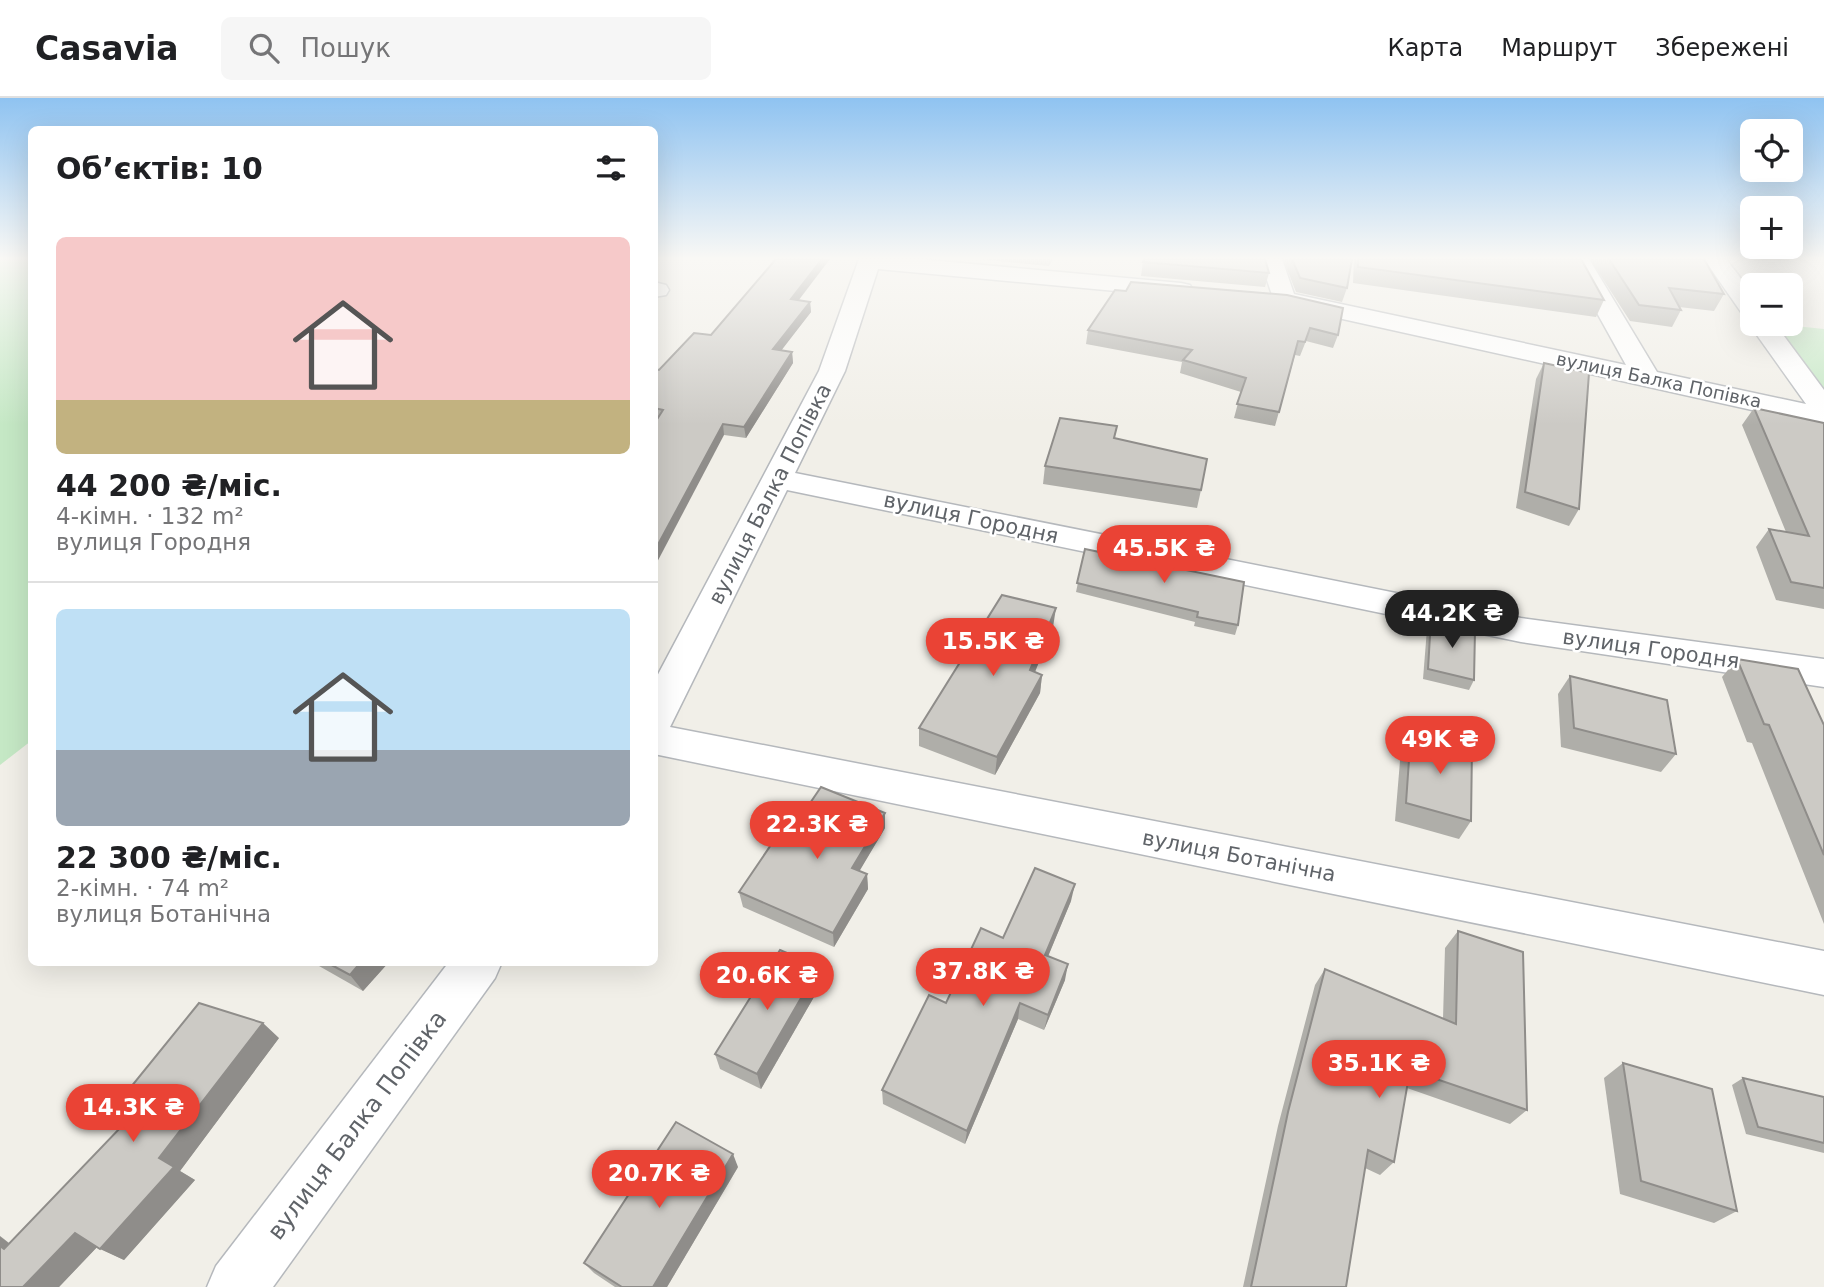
<!DOCTYPE html>
<html lang="uk">
<head>
<meta charset="utf-8">
<style>
  :root { --surface:#fff; --page:#f6f6f6; --text:#202124; --muted:#757577; --line:#e0e0e0; --accent:#ea4335 }
  body { margin:0; font-family:"DejaVu Sans",sans-serif; background:var(--page); color:var(--text); height:100vh; display:flex; flex-direction:column; font-size:26px; white-space:nowrap }
  * { box-sizing:border-box; margin:0 }
  p { font-size:23px; color:var(--muted) }
  .icon { flex:none; width:38px; height:38px; fill:none; stroke:currentColor; stroke-width:2; stroke-linecap:round; stroke-linejoin:round }
  .map { position:relative; flex:1; overflow:hidden }
  .panel { position:absolute; left:28px; top:28px; width:630px; height:840px; display:flex; flex-direction:column; background:var(--surface); border-radius:10px; box-shadow:0 7px 28px #0002 }
  .panel>* { flex:none }
  .tools { position:absolute; left:1740px; top:21px; display:grid; gap:14px }
  .tools a { display:grid; place-items:center; width:63px; height:63px; border-radius:10px; background:var(--surface); box-shadow:0 7px 28px #0002; font-size:35px }
  .price { position:absolute; translate:-50% -60px; padding:0 16px; border-radius:24px; background:var(--accent); color:#fff; font-size:23px; line-height:46px; filter:drop-shadow(0 2px 4px #0008) }
  .price::after { content:''; position:absolute; left:50%; top:42px; width:21px; height:16px; margin-left:-10px; background:inherit; clip-path:polygon(0 0,100% 0,50% 100%) }
  .price.on { background:#222; color:#fff }
  ul { padding:0; list-style:none }
  li { display:grid; align-content:center; gap:14px; height:371px; padding:0 28px }
  li+li { border-top:2px solid var(--line) }
  li span { display:grid; place-items:center; height:217px; border-radius:10px; color:#555 }
  li>.icon { margin-inline-start:auto }
  span .icon { width:126px; height:126px; fill:#fffc; stroke-width:1 }
  li b { font-size:30px }
  h2 { display:flex; justify-content:space-between; align-items:center; height:84px; padding:0 28px; font-size:30px }
  header { display:flex; align-items:center; gap:42px; box-sizing:border-box; height:98px; padding:0 35px; background:var(--surface); border-bottom:2px solid var(--line) }
  header strong { font-size:33px }
  nav { display:flex; gap:38px; margin-inline-start:auto; font-size:24px }
  .search { width:490px; height:63px; background:var(--page); display:flex; align-items:center; gap:18px; box-sizing:border-box; padding:0 24px; border-radius:10px; color:var(--muted); font-size:26px }
  .map>svg:first-child { display:block }
</style>
</head>
<body>
<header>
<strong>Casavia</strong>
<div class="search"><svg class="icon" aria-label="search" viewBox="0 0 24 24"><circle cx="10" cy="10" r="6"/><path d="M15 15l6 6"/></svg>Пошук</div>
<nav><a>Карта</a><a>Маршрут</a><a>Збережені</a></nav>
</header>
<div class="map">
<svg width="1824" height="1189" viewBox="0 0 1824 1189">
  <rect width="100%" height="100%" fill="#f1efe8"/>
  <g fill="#c5e8c5">
    <path d="M0,161H32L31,643L0,667Z"/>
    <path d="M1775,226L1824,231V296Z"/>
  </g>
  <g fill="none" stroke-linecap="round" stroke-linejoin="round">
    <defs>
      <g id="minor">
        <path d="M859,161H918L1181,185L1190,187L1193,192L1190,197L1181,199L878,171L845,273L795,375L1521,520L1824,561V589L1521,544L787,392L670,629L1824,853V897L654,656V584L819,273Z"/>
        <path d="M1260,161H1282L1294,196L1626,267L1567,161H1589L1657,274L1806,306L1749,226L1752,223V226H1775L1824,292V328L1275,206Z"/>
        <path d="M1704,161H1726L1752,195V219L1743,217Z"/>
        <path d="M654,184L666,187L669,192L666,197L654,199Z"/>
        <path d="M449,864H502L495,880L273,1189H207L216,1168Z"/>
      </g>
    </defs>
    <use href="#minor" stroke="#b5b8bc" stroke-width="3"/>
    <use href="#minor" fill="#fff" fill-rule="evenodd"/>
  </g>
  <g fill="#afaea9">
    <path d="M978,161H1053L1049,168Z"/>
    <path d="M1283,161H1352L1347,190L1342,204L1296,194Z"/>
    <path d="M1354,161H1581L1604,202L1596,219L1353,185Z"/>
    <path d="M1590,161H1704L1724,196L1714,213L1679,209L1681,212L1672,229L1630,223Z"/>
    <path d="M1143,164L1269,175L1265,189L1141,178Z"/>
    <path d="M798,202L810,204L811,214L781,252L792,254L793,265L746,340L724,337L654,320V271L659,272L711,237Z"/>
    <path d="M1343,210L1338,237L1333,250L1306,243L1300,258L1295,257L1275,328L1234,320L1241,294L1180,275L1182,264L1086,246L1088,232Z"/>
    <path d="M1544,265L1579,411L1569,428L1516,410L1536,281Z"/>
    <path d="M1754,310L1824,325V511L1776,502L1756,449L1769,431L1786,434L1742,327Z"/>
    <path d="M1115,341L1201,392L1197,410L1043,386L1045,368Z"/>
    <path d="M1085,451L1238,527L1235,537L1194,528L1195,524L1076,494Z"/>
    <path d="M1431,521L1474,582L1469,592L1423,581L1427,531Z"/>
    <path d="M1053,529L1035,574L1042,577L1040,595L995,677L919,648V630Z"/>
    <path d="M1737,561L1824,627V826L1752,645L1747,644L1722,579Z"/>
    <path d="M1570,578L1676,656L1661,674L1561,649L1558,596Z"/>
    <path d="M1411,633L1471,723L1459,741L1395,723L1401,651Z"/>
    <path d="M885,715V730L859,773L867,776L868,791L834,849L743,809L739,794L785,742Z"/>
    <path d="M1071,803L1048,858L1065,882L1044,932L1018,921L965,1046L883,1006L882,992L1003,840Z"/>
    <path d="M1458,833L1527,1012L1510,1026L1407,990L1394,1064L1380,1077L1365,1070L1346,1189H1243L1278,1028L1315,887L1325,871L1443,921L1445,850Z"/>
    <path d="M312,864H389L363,893Z"/>
    <path d="M819,869L822,885L761,991L720,971L715,956Z"/>
    <path d="M279,940L180,1073L195,1082L124,1162L97,1149L59,1189L0,1138L9,1145L143,1007L126,995Z"/>
    <path d="M1623,965L1737,1113L1714,1125L1620,1096L1604,980Z"/>
    <path d="M1743,980L1824,999V1055L1746,1036L1732,987Z"/>
    <path d="M738,1069L667,1189H615L594,1175L584,1165Z"/>
  </g>
  <g fill="#8f8d8a">
    <path d="M822,161H830L792,211L791,201Z"/>
    <path d="M810,204L811,214L774,262L773,251Z"/>
    <path d="M792,254L793,265L746,340L744,329Z"/>
    <path d="M723,326L724,337L654,470V454Z"/>
    <path d="M1056,510L1053,529L1028,591L1030,572Z"/>
    <path d="M1042,577L1040,595L995,677L997,659Z"/>
    <path d="M885,715V730L853,784L852,770Z"/>
    <path d="M867,776L868,791L834,849L833,835Z"/>
    <path d="M1075,786L1071,803L1042,873L1045,857Z"/>
    <path d="M361,864H389L363,893L350,877Z"/>
    <path d="M1068,866L1065,882L1044,932L1048,917Z"/>
    <path d="M819,869L822,885L761,991L757,976Z"/>
    <path d="M1020,905L1018,921L965,1046L967,1033Z"/>
    <path d="M263,925L279,940L180,1073L195,1082L124,1162L100,1151L159,1060Z"/>
    <path d="M733,1056L738,1069L667,1189H653Z"/>
    <path d="M75,1135L100,1146L59,1189H23Z"/>
    <path d="M0,1138L30,1162L4,1151L0,1148Z"/>
  </g>
  <g fill="#cccac5" stroke="#8f8d8a" stroke-width="2">
    <path d="M776,161H822L791,201L810,204L773,251L792,254L744,329L723,326L654,454V326L663,312L654,310V271L659,272L694,235L711,237Z"/>
    <path d="M1145,161H1265L1269,175L1143,164Z"/>
    <path d="M1292,161H1352L1347,190L1300,180Z"/>
    <path d="M1358,161H1581L1604,202L1358,169Z"/>
    <path d="M1609,161H1704L1724,196L1669,190L1681,212L1639,207Z"/>
    <path d="M1131,184L1287,197L1343,210L1338,237L1310,230L1305,244L1298,243L1279,314L1237,306L1246,280L1183,262L1192,252L1088,232L1115,192L1126,193Z"/>
    <path d="M1544,265L1589,275L1579,411L1525,394Z"/>
    <path d="M1754,310L1824,325V490L1791,484L1769,431L1809,438Z"/>
    <path d="M1060,320L1117,328L1114,340L1207,361L1201,392L1045,368Z"/>
    <path d="M1085,451L1244,484L1238,527L1197,519L1198,514L1077,485Z"/>
    <path d="M1002,497L1056,510L1030,572L1042,577L997,659L919,630Z"/>
    <path d="M1431,521L1475,532L1474,582L1428,571Z"/>
    <path d="M1737,561L1798,571L1824,627V757L1769,627L1764,626Z"/>
    <path d="M1570,578L1667,602L1676,656L1574,630Z"/>
    <path d="M1411,633L1472,649L1471,723L1406,705Z"/>
    <path d="M821,689L885,715L852,770L867,776L833,835L739,794L777,738L785,742Z"/>
    <path d="M1035,770L1075,786L1045,857L1068,866L1048,917L1020,905L967,1033L882,992L929,897L946,905L981,830L1003,840Z"/>
    <path d="M1458,833L1523,854L1527,1012L1410,972L1394,1064L1368,1052L1346,1189H1251L1288,1014L1325,871L1456,926Z"/>
    <path d="M780,852L819,869L757,976L715,956Z"/>
    <path d="M326,864H361L350,877Z"/>
    <path d="M199,905L263,925L159,1060L174,1069L100,1151L75,1135L23,1189H0V1148L4,1151L147,1002L126,995Z"/>
    <path d="M1623,965L1712,991L1737,1113L1641,1083Z"/>
    <path d="M1743,980L1824,999V1045L1758,1029Z"/>
    <path d="M676,1024L733,1056L653,1189H622L584,1165Z"/>
  </g>
  <linearGradient id="sky" x2="0" y2="1"><stop stop-color="#8fc3f1"/><stop offset="0.49" stop-color="#f9f8f5"/><stop offset="1" stop-color="#f9f8f5" stop-opacity="0"/></linearGradient>
  <rect width="1824" height="327" fill="url(#sky)"/>
  <g text-anchor="middle" dominant-baseline="central" stroke-width="5" stroke-linejoin="round" paint-order="stroke">
    <g font-size="18" fill="#5f6368" stroke="#fff">
      <text transform="translate(1659 282) rotate(12)">вулиця Балка Попівка</text>
    </g>
    <g font-size="21" fill="#5f6368" stroke="#fff">
      <text transform="translate(770 396) rotate(-63)">вулиця Балка Попівка</text>
      <text transform="translate(971 420) rotate(12)">вулиця Городня</text>
      <text transform="translate(1651 551) rotate(8)">вулиця Городня</text>
      <text transform="translate(1239 758) rotate(11)">вулиця Ботанічна</text>
    </g>
    <g font-size="24" fill="#5f6368" stroke="#fff">
      <text transform="translate(357 1027) rotate(-53)">вулиця Балка Попівка</text>
    </g>
  </g>
</svg>
<div class="tools">
<a><svg class="icon" aria-label="locate" viewBox="0 0 24 24"><circle cx="12" cy="12" r="6"/><path d="M12 2v4M12 18v4M2 12h4M18 12h4"/></svg></a>
<a>+</a>
<a>−</a>
</div>
<b class="price" style="left:1164px;top:487px">45.5K ₴</b>
<b class="price on" style="left:1452px;top:552px">44.2K ₴</b>
<b class="price" style="left:993px;top:580px">15.5K ₴</b>
<b class="price" style="left:1440px;top:678px">49K ₴</b>
<b class="price" style="left:817px;top:763px">22.3K ₴</b>
<b class="price" style="left:983px;top:910px">37.8K ₴</b>
<b class="price" style="left:767px;top:914px">20.6K ₴</b>
<b class="price" style="left:1379px;top:1002px">35.1K ₴</b>
<b class="price" style="left:133px;top:1046px">14.3K ₴</b>
<b class="price" style="left:659px;top:1112px">20.7K ₴</b>
<section class="panel">
<h2>Об’єктів: 10<svg class="icon" aria-label="filters" viewBox="0 0 24 24"><path d="M4 7h16M4 17h16"/><circle cx="9" cy="7" r="2"/><circle cx="15" cy="17" r="2"/></svg></h2>
<ul>
<li><span style="background:linear-gradient(#f6c9c9 75%,#c2b280 0)"><svg class="icon" aria-label="home" viewBox="0 0 24 24"><path d="M3 11l9-7 9 7M6 9v11h12V9"/></svg></span><div><b>44 200 ₴/міс.</b><p>4-кімн. · 132 m²</p><p>вулиця Городня</p></div></li>
<li><span style="background:linear-gradient(#bfe0f5 65%,#9aa5b1 0)"><svg class="icon" aria-label="home" viewBox="0 0 24 24"><path d="M3 11l9-7 9 7M6 9v11h12V9"/></svg></span><div><b>22 300 ₴/міс.</b><p>2-кімн. · 74 m²</p><p>вулиця Ботанічна</p></div></li>
</ul>
</section>
</div>
</body>
</html>
